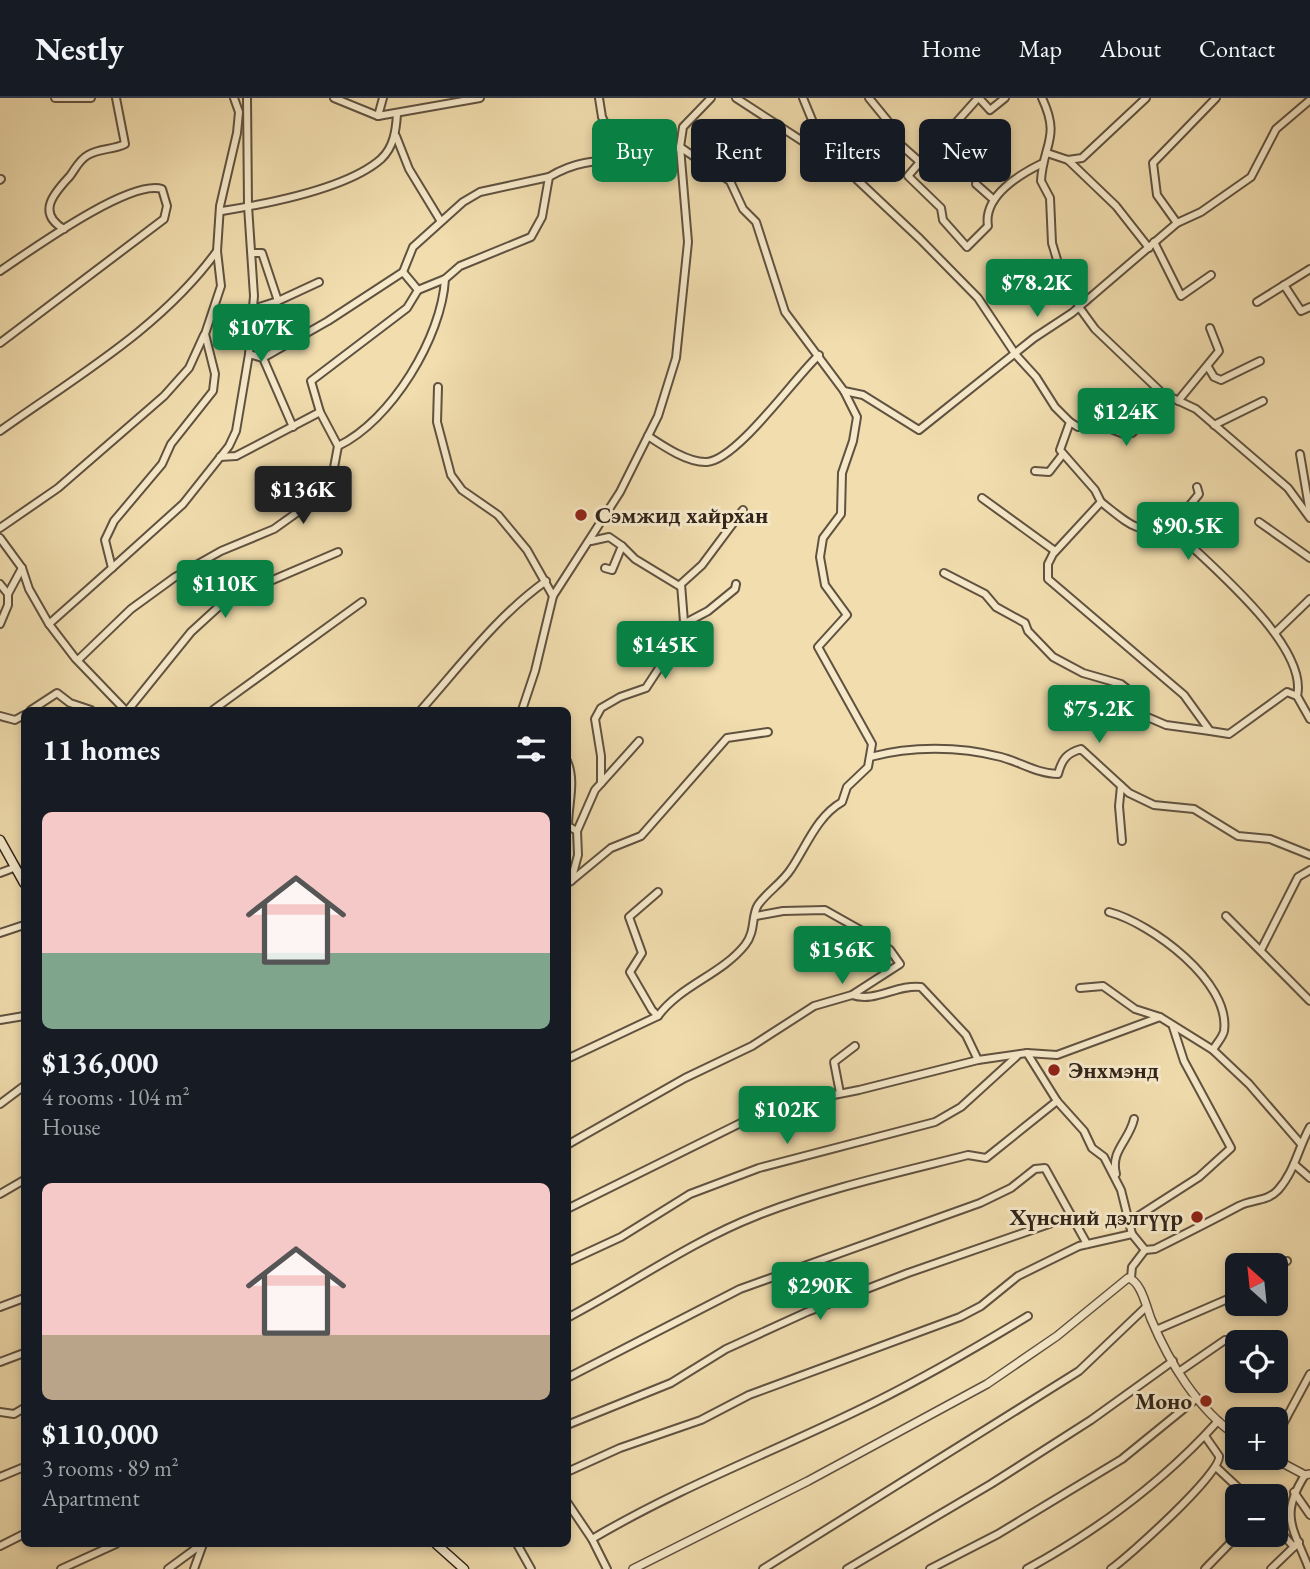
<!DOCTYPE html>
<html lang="en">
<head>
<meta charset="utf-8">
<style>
  :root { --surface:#171b24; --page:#242831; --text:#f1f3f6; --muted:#9ea1a6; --line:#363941; --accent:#0b8043 }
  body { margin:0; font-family:"EB Garamond",serif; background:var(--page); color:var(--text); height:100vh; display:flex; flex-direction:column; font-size:26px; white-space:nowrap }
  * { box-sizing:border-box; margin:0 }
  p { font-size:23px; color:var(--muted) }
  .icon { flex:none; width:38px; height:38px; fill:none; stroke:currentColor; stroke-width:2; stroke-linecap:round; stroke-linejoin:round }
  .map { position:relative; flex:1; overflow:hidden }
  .drawer { position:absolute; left:21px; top:609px; width:550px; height:840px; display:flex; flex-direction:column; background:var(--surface); border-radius:10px; box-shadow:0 4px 10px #0003 }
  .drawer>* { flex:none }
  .top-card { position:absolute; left:592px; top:21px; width:612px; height:63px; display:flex; gap:14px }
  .needle { width:46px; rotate:333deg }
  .fabs { position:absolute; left:1225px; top:1155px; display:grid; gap:14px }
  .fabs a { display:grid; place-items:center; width:63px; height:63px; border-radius:10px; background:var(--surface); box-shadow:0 4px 10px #0003; font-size:35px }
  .price { position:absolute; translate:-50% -60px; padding:0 16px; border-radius:7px; background:var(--accent); color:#fff; font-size:23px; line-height:46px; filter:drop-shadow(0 2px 4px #0008) }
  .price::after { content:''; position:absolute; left:50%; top:42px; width:21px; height:16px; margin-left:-10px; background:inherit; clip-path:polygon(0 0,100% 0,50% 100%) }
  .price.current { background:#222; color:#fff }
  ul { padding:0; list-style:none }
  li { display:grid; align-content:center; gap:14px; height:371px; padding:0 21px }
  li span { display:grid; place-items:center; height:217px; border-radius:10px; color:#555 }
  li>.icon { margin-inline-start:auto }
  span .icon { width:126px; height:126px; fill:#fffc; stroke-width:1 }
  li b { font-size:30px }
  h2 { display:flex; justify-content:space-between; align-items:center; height:84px; padding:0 21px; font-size:30px }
  .pill { padding:0 24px; border-radius:10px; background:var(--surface); box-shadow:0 4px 10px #0003; font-size:24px; line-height:63px }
  .pill.current { background:var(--accent); color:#fff }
  header { display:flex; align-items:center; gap:42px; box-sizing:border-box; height:98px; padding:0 35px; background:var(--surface); border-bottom:2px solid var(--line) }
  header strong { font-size:33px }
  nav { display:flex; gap:38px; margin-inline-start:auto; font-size:24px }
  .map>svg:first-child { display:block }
</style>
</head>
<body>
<header>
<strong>Nestly</strong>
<nav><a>Home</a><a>Map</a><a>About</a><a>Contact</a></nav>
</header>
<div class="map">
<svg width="1310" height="1471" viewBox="0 0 1310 1471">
  <rect width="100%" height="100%" fill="#f1ddae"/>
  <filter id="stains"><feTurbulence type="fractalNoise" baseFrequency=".00286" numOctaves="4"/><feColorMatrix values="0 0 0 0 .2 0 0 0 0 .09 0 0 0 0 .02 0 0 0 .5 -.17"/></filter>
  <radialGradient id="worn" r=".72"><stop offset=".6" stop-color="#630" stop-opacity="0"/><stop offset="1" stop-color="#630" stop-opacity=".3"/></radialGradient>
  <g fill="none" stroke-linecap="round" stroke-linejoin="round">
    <defs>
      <g id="minor">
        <path d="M55,0H91"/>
        <path d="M334,0L378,18L480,0"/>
        <path d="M599,0L602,19L623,63L631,65L680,49L730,83L743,111L756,124L785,214L844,293L863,297L919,332L1034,240L1072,215L1177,125L1201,114L1251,79L1276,31L1310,2"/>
        <path d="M736,0L813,50L832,58L920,141L978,200L1016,257L1036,279L1055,309L1070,324L1060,352L1095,392L1101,404L1053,456L1048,466V481L1184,597L1210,633L1229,636L1287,594L1297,598L1310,621"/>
        <path d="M803,0L817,34L831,57"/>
        <path d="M869,0L891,27L899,31L894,41L920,64L908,78L941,110L943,122L967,149L988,128C983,98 1020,76 1043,65"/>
        <path d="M979,0L990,12L1005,0"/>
        <path d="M1042,0C1061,40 1043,46 1041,83L1050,100L1052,145L1058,165L1068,180L1079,209L1095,231L1162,295L1196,311L1288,390L1310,420"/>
        <path d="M378,18L383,0"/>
        <path d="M396,38L409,71L440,122"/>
        <path d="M1047,55L1068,62L1082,60L1146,0"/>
        <path d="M1068,62L1116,108L1149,150"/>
        <path d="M919,66L978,0"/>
        <path d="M0,82L1,81"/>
        <path d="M976,86L994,102"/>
        <path d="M222,113C266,106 347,91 381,61C394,49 396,32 397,16"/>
        <path d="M1177,125L1157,97L1153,65L1216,0"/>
        <path d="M64,131C36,115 54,95 70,78C76,70 79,62 88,57C100,50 113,52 125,46L116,0"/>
        <path d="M1154,144L1181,198L1211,177"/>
        <path d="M253,155H262L278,203L319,184"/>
        <path d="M0,173C30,153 129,81 162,91L167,108L164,121L0,245"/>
        <path d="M403,174L413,149L463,104L480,94L549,79"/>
        <path d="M1284,187L1301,213L1310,209"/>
        <path d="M418,192L445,181L460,168L531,139L542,119L549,79C574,64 594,62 623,63"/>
        <path d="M1257,204L1310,171"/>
        <path d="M253,211L278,203"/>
        <path d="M263,260L293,329"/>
        <path d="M1208,269L1214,279L1221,282L1260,263"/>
        <path d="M438,289L437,324L451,377L462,392L498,417L527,452L553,498"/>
        <path d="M1178,303L1219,253L1210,230"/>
        <path d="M1070,324L1078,329L1090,323L1124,336L1132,335L1167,297"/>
        <path d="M1214,327L1263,303"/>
        <path d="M0,333C77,278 161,230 217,153"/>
        <path d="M648,338C663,348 688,365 707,364C737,362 795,279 819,257"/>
        <path d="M338,348C391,323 442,239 445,181"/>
        <path d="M1300,356L1310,415"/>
        <path d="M220,359L236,358L320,314"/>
        <path d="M1035,373L1049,374L1063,356"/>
        <path d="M982,400L1055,453"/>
        <path d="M1101,404C1133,429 1133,433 1175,433C1209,466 1309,548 1297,598"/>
        <path d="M1259,424L1310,460"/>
        <path d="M0,430L58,390L164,298L189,270L204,237"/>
        <path d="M1175,433L1177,423L1199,396L1197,389"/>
        <path d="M0,440L22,470L29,491L49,526L75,560L125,612"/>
        <path d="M591,443L609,439L622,448L612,472L605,470"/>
        <path d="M622,448L635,461L681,489"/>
        <path d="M112,470L183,406L229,348L236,333L249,256L254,198L248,108L247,0"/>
        <path d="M944,475L985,496L996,509L1025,525L1028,533L1053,559L1083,575L1121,586L1130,593L1145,618L1166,627L1210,633"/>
        <path d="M0,486L8,496"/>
        <path d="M684,524L681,486L702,467L743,412"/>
        <path d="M0,526L8,507V496L22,470"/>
        <path d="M49,526L112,470L105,442L114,423L162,366L171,346L213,293L215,276L205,236L221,188L217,153L220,108L237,35L239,14L234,0"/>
        <path d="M1276,534L1310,501"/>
        <path d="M78,562L131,511L175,479L221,453L274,431L330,391L338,348L320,314L311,283L407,210L418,192L403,174L328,223L263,260L249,256"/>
        <path d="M31,612L57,595L70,605L91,612"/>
        <path d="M128,612L191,534L226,502L338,454"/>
        <path d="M213,612L362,504"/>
        <path d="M421,612C460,568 498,517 546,483"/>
        <path d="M522,612L535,573L553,498L620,394L658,318L676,260L688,144L680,49L683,29L711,0"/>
        <path d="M0,618L15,622L24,617"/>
        <path d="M870,659C911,648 959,648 1001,659C1020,664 1038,676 1058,676C1062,661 1067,655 1081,651L1129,695L1154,707L1194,711L1238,738L1270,741L1310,757"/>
        <path d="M567,663C576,683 568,706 568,728L577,733L578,757L571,783L567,785"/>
        <path d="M601,685V658L595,621L601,610L620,599L646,590L665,561L674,531L708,513L735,491L736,486"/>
        <path d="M1121,688L1119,708L1122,743"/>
        <path d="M577,733L595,692L639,643"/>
        <path d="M0,775L16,769"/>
        <path d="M571,783L611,750L641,738L727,640L768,634"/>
        <path d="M658,794L629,819L642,855L630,874L652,912L658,918"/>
        <path d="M1109,814C1151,825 1231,884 1224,933C1223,939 1216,946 1213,952"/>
        <path d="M756,818L783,813L825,812L873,839L890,852L900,866L852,897C875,905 897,886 921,889L966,937L978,962"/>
        <path d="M1226,818L1310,903"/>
        <path d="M0,835L24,827"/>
        <path d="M1261,852L1298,779L1310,772"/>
        <path d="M1080,890L1103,888L1135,911L1160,919"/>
        <path d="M0,922L24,918"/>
        <path d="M1027,955L1057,1003L1084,1033L1092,1050L1104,1059L1121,1092L1132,1136"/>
        <path d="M567,961L658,918C681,887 721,877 745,847C756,833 751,818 758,807C767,794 782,785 791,771C806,749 817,718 842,704L847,689L868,669L872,646L818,549L847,517L825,487L820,459L823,440L841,416L842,375L853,343L857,319L844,293"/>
        <path d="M840,995L834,964L855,948"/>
        <path d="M0,1006L24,988"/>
        <path d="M567,1047L685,980L752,948L814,908L852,897"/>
        <path d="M1294,1066L1310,1080"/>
        <path d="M1116,1076C1110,1053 1129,1043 1134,1021"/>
        <path d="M0,1096L24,1082"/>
        <path d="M567,1111L773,1009L859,992L978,962L1027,955L1057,957L1160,919L1213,952L1249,986L1301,1046"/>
        <path d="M1129,1124L1199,1079L1231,1050L1184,963L1173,929"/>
        <path d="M567,1164L621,1139L690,1096L759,1070L935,1024L961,1009L1017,958"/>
        <path d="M1276,1170L1287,1163"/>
        <path d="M1131,1180L1132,1169L1145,1152"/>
        <path d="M0,1209L24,1200"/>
        <path d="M567,1220C630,1187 690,1144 756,1118C824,1091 897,1075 968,1057L986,1060L1057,1003"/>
        <path d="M1156,1232L1237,1197"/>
        <path d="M0,1264L24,1255"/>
        <path d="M1180,1273L1225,1242"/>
        <path d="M567,1280L740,1191L980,1105L1011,1090L1035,1071L1045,1070L1087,1146"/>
        <path d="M0,1314L14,1316L24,1310"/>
        <path d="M567,1327L671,1285L726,1251L807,1214L908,1175L1072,1118"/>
        <path d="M1276,1339L1310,1276"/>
        <path d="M1216,1369L1247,1398"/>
        <path d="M567,1374L620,1350L701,1322L749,1297L960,1219L981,1208L1018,1178L1079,1148L1132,1136L1145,1152L1155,1151C1183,1137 1211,1123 1239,1108C1252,1101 1267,1104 1278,1092C1295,1073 1298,1050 1310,1029"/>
        <path d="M1305,1377C1279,1418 1293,1429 1309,1471"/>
        <path d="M0,1379L24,1369"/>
        <path d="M1294,1394L1310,1417"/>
        <path d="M567,1404L592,1441L607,1471"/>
        <path d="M1276,1429L1294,1449"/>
        <path d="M592,1441C683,1387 781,1351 875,1304C927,1278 977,1249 1028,1218"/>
        <path d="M517,1446L531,1471"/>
        <path d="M0,1448L24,1436"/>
        <path d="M61,1471L116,1446"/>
        <path d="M168,1471L202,1446"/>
        <path d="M194,1471L203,1446"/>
        <path d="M763,1471L1079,1273L1146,1209"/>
        <path d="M847,1471L991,1386L1091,1322L1173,1263"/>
        <path d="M930,1471L998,1436L1122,1361L1197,1300"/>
        <path d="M1027,1471C1098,1432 1163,1384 1218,1323"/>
        <path d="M1111,1471C1128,1459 1222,1375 1219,1358L1205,1338"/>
        <path d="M1205,1471L1238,1437"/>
        <path d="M1271,1471L1299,1444"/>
      </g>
      <g id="tertiary">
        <path d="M1273,1360L1305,1377L1310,1376"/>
        <path d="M633,1471L808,1383L987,1286L1057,1238L1128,1180C1141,1183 1146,1208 1151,1221C1169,1264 1198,1312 1237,1338"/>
      </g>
      <g id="secondary">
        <path d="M0,742L24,785"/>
        <path d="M436,1446L464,1471"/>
      </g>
    </defs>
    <use href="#minor" stroke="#605240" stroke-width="10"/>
    <use href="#tertiary" stroke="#605240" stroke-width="10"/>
    <use href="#secondary" stroke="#30241b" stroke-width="11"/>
    <use href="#minor" stroke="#f6e9ca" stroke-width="6"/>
    <use href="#tertiary" stroke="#f6e9ca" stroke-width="7"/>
    <use href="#secondary" stroke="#f6e9ca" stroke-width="8"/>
  </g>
  <g fill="#8f2418" stroke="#f6e9ca" stroke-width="2.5">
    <circle cx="581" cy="417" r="7"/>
    <circle cx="1054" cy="972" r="7"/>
    <circle cx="1197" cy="1119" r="7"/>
    <circle cx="1206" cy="1303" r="7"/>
  </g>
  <g text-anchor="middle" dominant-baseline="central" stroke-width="6" stroke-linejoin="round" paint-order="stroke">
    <g font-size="23" font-weight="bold" fill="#30241b" stroke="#f6e9ca" text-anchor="start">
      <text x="595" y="417">Сэмжид хайрхан</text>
      <text x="1068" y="972">Энхмэнд</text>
      <text x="1183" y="1119" text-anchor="end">Хүнсний дэлгүүр</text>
      <text x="1192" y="1303" text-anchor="end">Моно</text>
    </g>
  </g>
  <rect width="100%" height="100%" filter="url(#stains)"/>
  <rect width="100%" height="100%" fill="url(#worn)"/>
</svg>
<div class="fabs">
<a><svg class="needle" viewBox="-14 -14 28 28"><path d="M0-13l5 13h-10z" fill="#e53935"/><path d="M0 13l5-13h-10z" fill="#9ea1a6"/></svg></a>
<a><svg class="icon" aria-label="locate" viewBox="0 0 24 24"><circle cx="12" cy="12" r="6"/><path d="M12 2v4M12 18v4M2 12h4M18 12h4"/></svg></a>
<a>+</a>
<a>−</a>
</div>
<b class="price" style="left:1037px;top:221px">$78.2K</b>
<b class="price" style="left:261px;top:266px">$107K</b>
<b class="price" style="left:1126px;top:350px">$124K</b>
<b class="price current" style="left:303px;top:428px">$136K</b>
<b class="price" style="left:1188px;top:464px">$90.5K</b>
<b class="price" style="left:225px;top:522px">$110K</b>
<b class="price" style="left:665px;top:583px">$145K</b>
<b class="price" style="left:1099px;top:647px">$75.2K</b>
<b class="price" style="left:842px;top:888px">$156K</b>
<b class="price" style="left:787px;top:1048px">$102K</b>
<b class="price" style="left:820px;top:1224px">$290K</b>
<div class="top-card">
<a class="pill current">Buy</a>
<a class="pill">Rent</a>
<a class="pill">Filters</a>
<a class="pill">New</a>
</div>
<section class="drawer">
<h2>11 homes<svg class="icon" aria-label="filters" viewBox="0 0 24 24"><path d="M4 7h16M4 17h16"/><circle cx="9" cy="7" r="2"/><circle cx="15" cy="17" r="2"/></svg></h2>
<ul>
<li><span style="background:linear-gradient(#f6c9c9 65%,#7fa58c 0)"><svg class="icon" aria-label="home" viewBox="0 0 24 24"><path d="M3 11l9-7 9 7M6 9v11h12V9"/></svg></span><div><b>$136,000</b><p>4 rooms · 104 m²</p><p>House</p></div></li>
<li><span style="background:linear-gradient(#f6c9c9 70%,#b9a48a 0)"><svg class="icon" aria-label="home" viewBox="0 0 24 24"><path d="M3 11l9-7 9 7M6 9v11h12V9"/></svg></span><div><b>$110,000</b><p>3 rooms · 89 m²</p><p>Apartment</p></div></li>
</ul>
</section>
</div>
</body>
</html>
